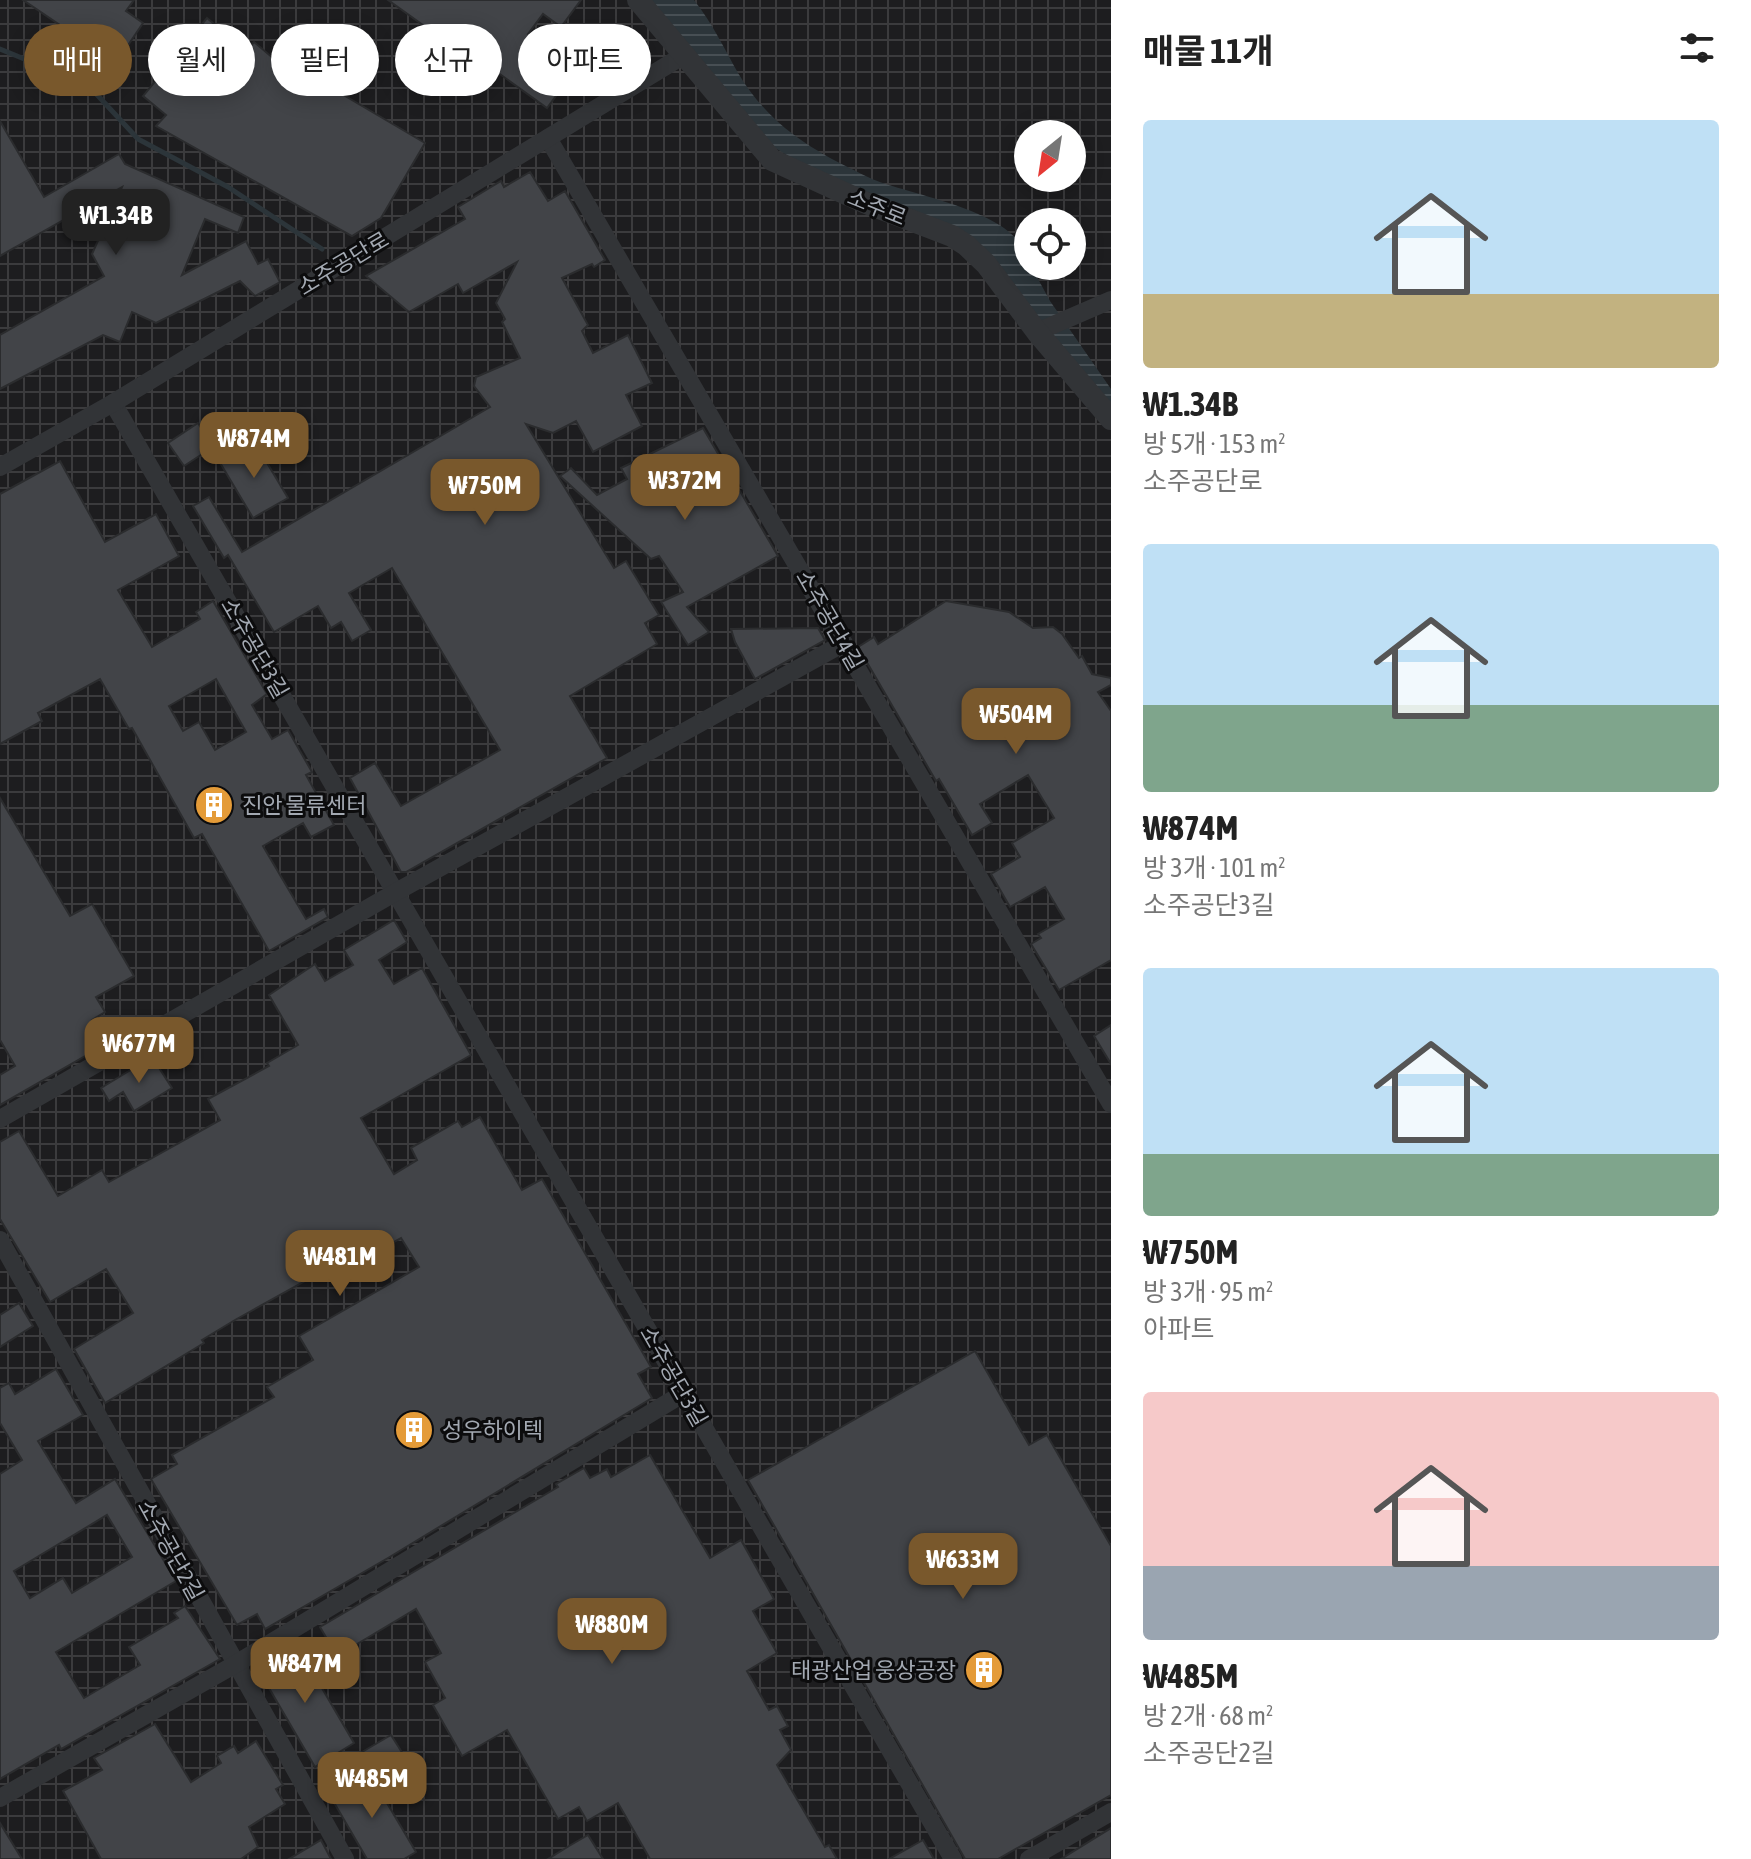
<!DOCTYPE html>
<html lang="ko">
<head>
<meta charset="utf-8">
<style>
  :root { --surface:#fff; --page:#f6f6f6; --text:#222; --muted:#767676; --accent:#79582c }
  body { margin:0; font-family:"Asap Condensed","Noto Sans KR",sans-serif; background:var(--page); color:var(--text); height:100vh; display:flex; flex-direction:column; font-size:30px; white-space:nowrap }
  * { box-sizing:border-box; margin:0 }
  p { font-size:26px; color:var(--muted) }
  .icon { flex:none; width:44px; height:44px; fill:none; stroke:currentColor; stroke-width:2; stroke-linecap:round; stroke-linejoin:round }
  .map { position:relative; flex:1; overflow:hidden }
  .details { display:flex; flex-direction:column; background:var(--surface); width:640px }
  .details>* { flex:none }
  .hud { position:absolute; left:24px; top:24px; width:760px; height:72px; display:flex; gap:16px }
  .needle { width:52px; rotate:210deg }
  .fabs { position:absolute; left:1014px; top:120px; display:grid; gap:16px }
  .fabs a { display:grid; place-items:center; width:72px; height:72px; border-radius:50%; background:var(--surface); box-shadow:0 4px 20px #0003; font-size:40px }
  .price { position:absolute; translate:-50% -68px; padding:0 18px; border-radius:16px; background:var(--accent); color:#fff; font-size:26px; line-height:52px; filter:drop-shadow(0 2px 4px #0008) }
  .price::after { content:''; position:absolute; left:50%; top:48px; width:24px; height:18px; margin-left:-12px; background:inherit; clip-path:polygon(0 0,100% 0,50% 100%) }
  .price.active { background:#222; color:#fff }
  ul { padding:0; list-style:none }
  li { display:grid; align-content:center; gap:16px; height:424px; padding:0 32px }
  li span { display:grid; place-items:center; height:248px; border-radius:8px; color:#555 }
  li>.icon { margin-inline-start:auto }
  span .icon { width:144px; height:144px; fill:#fffc; stroke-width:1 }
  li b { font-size:34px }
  h2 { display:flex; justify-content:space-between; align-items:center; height:96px; padding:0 32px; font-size:34px }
  .chip { padding:0 28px; border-radius:36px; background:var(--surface); box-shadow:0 4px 20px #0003; font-size:28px; line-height:72px }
  .chip.active { background:var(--accent); color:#fff }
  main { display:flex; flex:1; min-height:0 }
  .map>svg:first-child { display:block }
</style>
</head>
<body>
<main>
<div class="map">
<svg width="1111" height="1859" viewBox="0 0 1111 1859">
  <defs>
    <pattern id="industrial-grid" width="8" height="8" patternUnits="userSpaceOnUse" patternTransform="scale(2)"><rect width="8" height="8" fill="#1d1d1f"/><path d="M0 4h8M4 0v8" fill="none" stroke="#3b3b3d"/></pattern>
    <pattern id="water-rules" width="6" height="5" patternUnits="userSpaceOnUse" patternTransform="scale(2)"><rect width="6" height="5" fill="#2c353a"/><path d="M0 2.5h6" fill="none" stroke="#474f54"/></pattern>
  </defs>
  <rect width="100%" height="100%" fill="#111113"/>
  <path fill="url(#industrial-grid)" fill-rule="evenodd" d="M0,0H1111V1859H0ZM1028,134H1072V178H1028ZM1028,222H1072V266H1028Z"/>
  <path fill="url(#water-rules)" d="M648,0H694C712,23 724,48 738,73C771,128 815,152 870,178C909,196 1028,211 1028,266H1031L1050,301L1111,389V412L1045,333L921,213L809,169L764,141Z"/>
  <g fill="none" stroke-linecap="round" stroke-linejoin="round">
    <path stroke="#2c353a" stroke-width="5" d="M0,49L88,85L138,139L228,187L322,249"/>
  </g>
  <g fill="#424448" stroke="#2b2c2e" stroke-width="2" fill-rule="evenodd">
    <path d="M23,0H134L126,11L143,23L116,63Z"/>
    <path d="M388,0H581L561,27L543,14L528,34L576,69L547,108L458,44L455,48Z"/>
    <path d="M207,18L227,35L200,69L220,81L254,42L286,69L289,63L425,143L381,218L352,236L156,126L166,115L143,96Z"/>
    <path d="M0,121L44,197L119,154L125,164L244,217L238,233L205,219L182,275L246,241L258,264L268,259L280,282L255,296L240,281L156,323L132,312L120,342L103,335L0,389V335L104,276L92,254L122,187L0,256Z"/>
    <path d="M530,172L548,201L565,191L605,260L594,267L592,264L562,278L588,325L582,331L593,353L628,335L652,383L626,395L642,426L593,452L576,421L553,433L526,424L614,568L626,561L659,615L645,623L657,644L570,696L607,758L406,872H401L350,778L375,763L401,806L500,750L392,568L349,593L371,630L352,641L341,622L331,628L318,606L274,632L228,555L224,558L193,506L209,497L242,552L490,407L474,386L476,377L520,358L502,322L505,319L496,303L517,262L463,293L458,284L409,312L366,276L465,219L458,207L501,181L504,187Z"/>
    <path d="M198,423L213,447L184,466L168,443Z"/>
    <path d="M703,428L778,556L687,607L709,632L688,645L661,602L683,592L659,556L651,559L560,476L571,468L597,495L627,479L621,468Z"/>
    <path d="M254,441L288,498L253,518L219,461Z"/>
    <path d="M60,461L105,542L156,514L179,556L118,590L152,647L200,619L196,612L213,601L267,694L252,705L272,739L288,730L312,772L306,775L334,825L311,837L303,823L263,846L306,919L324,909L328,917L269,951L202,834L194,838L132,728L129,729L100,679L38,713L42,721L0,744V494ZM216,679L246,732L215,750L199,722L183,731L169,706Z"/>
    <path d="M946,601L1009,612L1033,628L1053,627L1062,634L1079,658L1082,656L1092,674L1111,678V685L1098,692L1111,711V960L1059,990L1031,944L1041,938L1038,934L1064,919L1045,887L1010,907L991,874L1020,857L1012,843L1054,818L1028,775L980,804L992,823L972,835L939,779L936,781L858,647L874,637L878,644Z"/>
    <path d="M818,628L825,640L755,679L735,642L731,629Z"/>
    <path d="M0,798L70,916L92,904L134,976L96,997L105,1012L92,1020L106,1044L0,1105V1075L15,1066L0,1040Z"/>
    <path d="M394,920L407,942L379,960L394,984L422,968L471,1055L361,1118L394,1174L417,1160L411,1148L458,1121L462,1127L480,1117L522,1190L542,1179L651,1367L638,1374L652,1398L388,1558L265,1629L257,1614L237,1625L151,1479L177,1464L172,1455L274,1397L267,1387L313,1360L299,1336L419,1267L401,1238L372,1254L368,1246L235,1320L202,1340L204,1343L105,1403L74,1349L133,1313L106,1269L50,1302L0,1219V1142L19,1131L58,1196L102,1170L109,1182L220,1120L208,1099L269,1066L267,1063L298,1045L269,995L315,964L325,981L353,965L344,950Z"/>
    <path d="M1111,1025V1064L1094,1036Z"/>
    <path d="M152,1057L172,1088L134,1111L123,1092L109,1101L101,1088Z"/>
    <path d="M19,1303L33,1326L0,1347V1315Z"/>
    <path d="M975,1351L1029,1445L1047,1435L1111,1546V1795L998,1859H965L748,1480Z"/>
    <path d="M56,1369L83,1415L38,1441L76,1503L115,1479L176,1581L56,1652L84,1698L140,1665L129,1647L178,1618L174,1613L185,1606L220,1659L61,1749L59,1745L0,1779V1474L22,1460L0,1423V1388L9,1383L15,1394ZM107,1515L132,1557L72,1593L63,1578L30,1598L14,1571Z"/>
    <path d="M650,1455L710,1558L741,1540L774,1599L753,1611L777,1653L747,1671L769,1710L777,1706L788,1726L780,1730L791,1750L777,1765L825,1847L829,1845L837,1859H650L618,1803L587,1821L579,1807L558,1819L507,1730L462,1756L433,1705L445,1698L425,1662L441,1653L416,1609L337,1656L320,1627L558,1487L556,1484L584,1468L590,1478L607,1469L611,1477Z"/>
    <path d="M295,1642L354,1743L315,1767L262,1676V1662Z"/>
    <path d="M155,1724L191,1782L221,1763L217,1756L234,1746L238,1753L256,1741L283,1785L276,1789L285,1804L249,1827L258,1847L241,1859H101L63,1791L102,1770L94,1758Z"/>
    <path d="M391,1735L403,1754L374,1772L362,1752Z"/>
    <path d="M368,1771L416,1852L404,1859H367L329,1794Z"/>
    <path d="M0,1823L22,1859H0Z"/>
    <path d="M1111,1828V1859H1061Z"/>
    <path d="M588,1835L603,1859H548L569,1846Z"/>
    <path d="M321,1840L331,1859H289Z"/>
    <path d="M923,1840L934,1859H889Z"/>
  </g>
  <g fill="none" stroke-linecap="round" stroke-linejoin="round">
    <g stroke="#323437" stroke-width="18">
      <path d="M548,138L1111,1104"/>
      <path d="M1037,332L1111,300"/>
      <path d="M113,403L953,1859"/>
      <path d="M0,467L113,403L684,55"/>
      <path d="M0,1119L396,892L844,643"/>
      <path d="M0,1240L345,1859"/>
      <path d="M0,1798L234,1665L684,1393"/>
      <path d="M1029,1859L1111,1812"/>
    </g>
    <path stroke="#323437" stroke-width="22" d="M638,0L772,160L866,203L952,236L966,245L986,264L1037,332L1111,419"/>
  </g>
  <defs>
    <symbol id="building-disc" viewBox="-11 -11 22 22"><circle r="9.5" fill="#e49b38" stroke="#0c0c0d"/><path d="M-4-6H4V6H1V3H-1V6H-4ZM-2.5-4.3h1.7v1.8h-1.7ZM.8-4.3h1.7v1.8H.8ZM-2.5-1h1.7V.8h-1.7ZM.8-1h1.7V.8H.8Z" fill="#fff"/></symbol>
  </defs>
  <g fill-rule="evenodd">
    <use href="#building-disc" x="192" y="783" width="44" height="44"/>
    <use href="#building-disc" x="392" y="1408" width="44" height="44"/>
    <use href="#building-disc" x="962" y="1648" width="44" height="44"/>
  </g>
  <g text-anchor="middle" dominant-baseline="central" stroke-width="6" stroke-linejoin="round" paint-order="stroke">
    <g font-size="22" fill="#a3a9b2" stroke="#0c0c0d">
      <text transform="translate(877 207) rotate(22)">소주로</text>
      <text transform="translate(343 263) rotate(-31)">소주공단로</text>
      <text transform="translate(830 620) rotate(60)">소주공단4길</text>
      <text transform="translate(255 648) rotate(60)">소주공단3길</text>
      <text transform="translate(674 1376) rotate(60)">소주공단3길</text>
      <text transform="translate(171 1550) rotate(61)">소주공단2길</text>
    </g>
    <g font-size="22" fill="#a3a9b2" stroke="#0c0c0d" text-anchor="start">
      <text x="242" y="805">진안 물류센터</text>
      <text x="442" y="1430">성우하이텍</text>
      <text x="956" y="1670" text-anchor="end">태광산업 웅상공장</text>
    </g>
  </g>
</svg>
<div class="fabs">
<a><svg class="needle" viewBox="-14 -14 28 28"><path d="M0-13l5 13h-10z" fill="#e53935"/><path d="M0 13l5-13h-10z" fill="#767676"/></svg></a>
<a><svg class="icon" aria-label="locate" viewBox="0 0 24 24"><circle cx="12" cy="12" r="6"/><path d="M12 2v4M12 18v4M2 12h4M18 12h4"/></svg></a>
</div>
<b class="price active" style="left:116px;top:257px">₩1.34B</b>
<b class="price" style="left:254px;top:480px">₩874M</b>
<b class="price" style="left:685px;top:522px">₩372M</b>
<b class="price" style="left:485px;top:527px">₩750M</b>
<b class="price" style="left:1016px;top:756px">₩504M</b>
<b class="price" style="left:139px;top:1085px">₩677M</b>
<b class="price" style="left:340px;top:1298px">₩481M</b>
<b class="price" style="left:963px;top:1601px">₩633M</b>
<b class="price" style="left:612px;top:1666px">₩880M</b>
<b class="price" style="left:305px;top:1705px">₩847M</b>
<b class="price" style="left:372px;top:1820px">₩485M</b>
<div class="hud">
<a class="chip active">매매</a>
<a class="chip">월세</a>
<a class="chip">필터</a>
<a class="chip">신규</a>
<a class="chip">아파트</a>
</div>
</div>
<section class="details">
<h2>매물 11개<svg class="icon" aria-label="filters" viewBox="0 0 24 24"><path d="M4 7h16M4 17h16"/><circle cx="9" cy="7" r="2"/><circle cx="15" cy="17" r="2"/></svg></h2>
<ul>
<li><span style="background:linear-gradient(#bfe0f5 70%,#c2b280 0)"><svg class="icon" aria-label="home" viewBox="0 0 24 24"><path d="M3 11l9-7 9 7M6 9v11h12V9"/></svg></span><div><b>₩1.34B</b><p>방 5개 · 153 m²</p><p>소주공단로</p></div></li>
<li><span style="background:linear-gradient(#bfe0f5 65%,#7fa58c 0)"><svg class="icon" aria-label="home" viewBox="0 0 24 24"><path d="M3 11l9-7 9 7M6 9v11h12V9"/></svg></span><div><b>₩874M</b><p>방 3개 · 101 m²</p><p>소주공단3길</p></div></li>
<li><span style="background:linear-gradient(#bfe0f5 75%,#7fa58c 0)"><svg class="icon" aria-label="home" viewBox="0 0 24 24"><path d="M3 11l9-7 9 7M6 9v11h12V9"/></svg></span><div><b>₩750M</b><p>방 3개 · 95 m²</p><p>아파트</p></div></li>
<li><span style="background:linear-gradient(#f6c9c9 70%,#9aa5b1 0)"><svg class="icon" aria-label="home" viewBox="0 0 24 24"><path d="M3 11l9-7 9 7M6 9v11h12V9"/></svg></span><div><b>₩485M</b><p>방 2개 · 68 m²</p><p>소주공단2길</p></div></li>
</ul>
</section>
</main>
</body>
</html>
